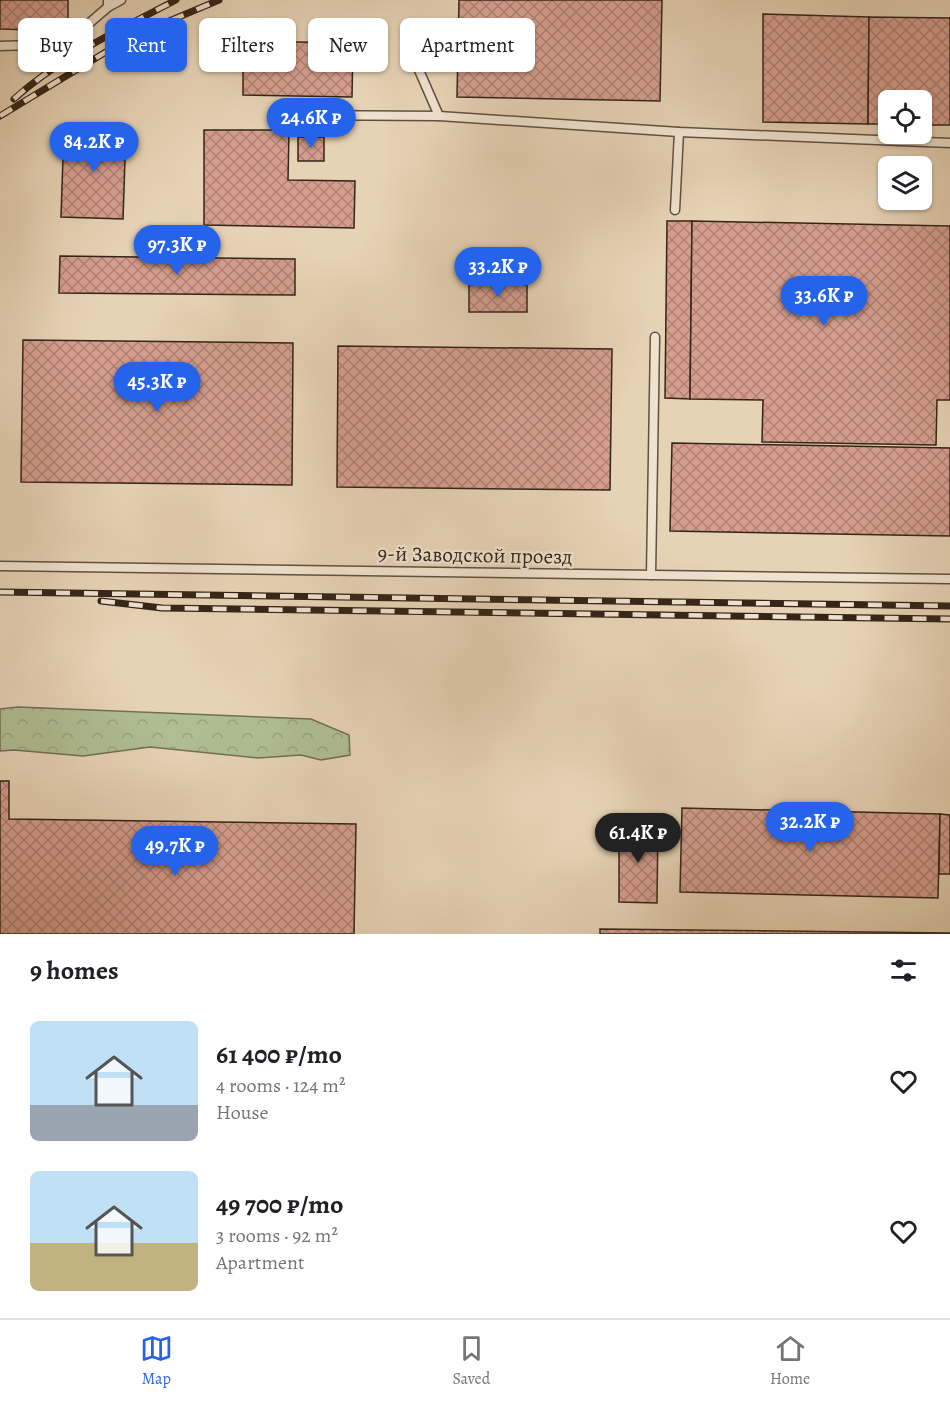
<!DOCTYPE html>
<html lang="en">
<head>
<meta charset="utf-8">
<style>
  :root { --surface:#fff; --page:#f6f6f6; --text:#202124; --muted:#757577; --line:#e0e0e0; --accent:#2563eb }
  body { margin:0; font-family:Alegreya,serif; background:var(--page); color:var(--text); height:100vh; display:flex; flex-direction:column; font-size:22px; white-space:nowrap }
  * { box-sizing:border-box; margin:0 }
  p { font-size:20px; color:var(--muted) }
  .icon { flex:none; width:33px; height:33px; fill:none; stroke:currentColor; stroke-width:2; stroke-linecap:round; stroke-linejoin:round }
  .map { position:relative; height:934px; overflow:hidden }
  .drawer { display:flex; flex-direction:column; background:var(--surface); flex:1 }
  .drawer>* { flex:none }
  .top-card { position:absolute; left:18px; top:18px; width:600px; height:54px; display:flex; gap:12px }
  .controls { position:absolute; left:878px; top:90px; display:grid; gap:12px }
  .controls a { display:grid; place-items:center; width:54px; height:54px; border-radius:9px; background:var(--surface); box-shadow:0 2px 4px #0004; font-size:30px }
  .price { position:absolute; translate:-50% -51px; padding:0 14px; border-radius:21px; background:var(--accent); color:#fff; font-size:20px; line-height:39px; filter:drop-shadow(0 2px 3px #0008) }
  .price::after { content:''; position:absolute; left:50%; top:36px; width:18px; height:14px; margin-left:-9px; background:inherit; clip-path:polygon(0 0,100% 0,50% 100%) }
  .price.active { background:#222; color:#fff }
  ul { padding:0; list-style:none }
  li { display:flex; align-items:center; gap:18px; height:150px; padding:0 30px }
  li span { display:grid; place-items:center; flex:none; width:168px; height:120px; border-radius:9px; color:#555 }
  li>.icon { margin-inline-start:auto }
  span .icon { width:72px; height:72px; fill:#fffc; stroke-width:1 }
  li b { font-size:26px }
  h2 { display:flex; justify-content:space-between; align-items:center; height:72px; padding:0 30px; font-size:26px }
  .chip { padding:0 21px; border-radius:9px; background:var(--surface); box-shadow:0 2px 4px #0004; font-size:21px; line-height:54px }
  .chip.active { background:var(--accent); color:#fff }
  .tabs { display:flex; justify-content:space-around; align-items:center; height:84px; border-top:2px solid var(--line); background:var(--surface); font-size:16px; color:var(--muted) }
  .tabs a { display:grid; justify-items:center; gap:3px }
  .tabs .active { color:var(--accent) }
  .map>svg:first-child { display:block }
</style>
</head>
<body>
<div class="map">
<svg width="950" height="934" viewBox="0 0 950 934">
  <defs>
    <pattern id="forest-crowns" width="20" height="18" patternUnits="userSpaceOnUse" patternTransform="scale(1.5)"><rect width="20" height="18" fill="#afbd92"/><path d="M2 6a3 3 0 1 1 6 0M12 15a3 3 0 1 1 6 0" fill="none" stroke="#97a27d"/></pattern>
    <pattern id="building-cross-hatch" width="8" height="8" patternUnits="userSpaceOnUse" patternTransform="scale(1.5)"><rect width="8" height="8" fill="#d59e8f"/><path d="M0 0l8 8M0 8l8-8" fill="none" stroke="#ae8174"/></pattern>
  </defs>
  <rect width="100%" height="100%" fill="#e6d2b5"/>
  <filter id="stains"><feTurbulence type="fractalNoise" baseFrequency=".00333" numOctaves="4"/><feColorMatrix values="0 0 0 0 .2 0 0 0 0 .09 0 0 0 0 .02 0 0 0 .5 -.17"/></filter>
  <radialGradient id="worn" r=".72"><stop offset=".6" stop-color="#630" stop-opacity="0"/><stop offset="1" stop-color="#630" stop-opacity=".3"/></radialGradient>
  <path fill="url(#forest-crowns)" stroke="#727054" stroke-width="1.5" d="M18,707L311,719L349,735L350,755L321,760L301,755L258,758L150,747L83,756L14,750L0,751V709Z"/>
  <g fill="url(#building-cross-hatch)" stroke="#352417" stroke-width="1.5">
    <path d="M0,0H68V31L0,29Z"/>
    <path d="M459,0H662L660,101L457,97Z"/>
    <path d="M763,14L869,17L868,124L763,122Z"/>
    <path d="M869,17L950,18V125H921V100H888V124H868Z"/>
    <path d="M243,41L353,43L352,97L243,95Z"/>
    <path d="M64,127L126,129L123,219L61,217Z"/>
    <path d="M204,130H289L288,180L355,181L354,228L204,225Z"/>
    <rect x="298" y="137" width="26" height="24"/>
    <path d="M667,221H692L690,399L665,398Z"/>
    <path d="M692,221L950,226V400H937L936,445L762,442L763,400L690,399Z"/>
    <path d="M60,256L295,259V295L59,293Z"/>
    <rect x="469" y="285" width="58" height="27"/>
    <path d="M23,340L293,343L292,485L21,482Z"/>
    <path d="M338,346L612,349L610,490L337,487Z"/>
    <path d="M672,443L950,448V536L670,531Z"/>
    <path d="M0,781H9V819L356,824L354,934H0Z"/>
    <path d="M682,808L940,814L938,898L680,892Z"/>
    <path d="M940,814L950,815V874H939Z"/>
    <path d="M619,825H658L657,903L619,902Z"/>
    <path d="M600,929L950,933V934H600Z"/>
  </g>
  <g fill="none" stroke-linecap="round" stroke-linejoin="round">
    <defs>
      <g id="service">
        <path d="M108,7L121,0"/>
        <path d="M408,45L439,116"/>
        <path d="M0,46L65,44L108,7V0"/>
        <path d="M291,115L439,116L679,132L950,143"/>
        <path d="M675,210L679,132"/>
        <path d="M0,566L950,579"/>
        <path d="M651,575L655,337"/>
      </g>
    </defs>
    <use href="#service" stroke="#61503e" stroke-width="11"/>
    <use href="#service" stroke="#efe2cf" stroke-width="8"/>
    <defs>
      <g id="rail">
        <path d="M14,99C62,56 119,30 176,0"/>
        <path d="M0,116L129,38L219,0"/>
        <path d="M0,592L950,606"/>
        <path d="M101,601L162,608L950,619"/>
      </g>
    </defs>
    <use href="#rail" stroke="#352417" stroke-width="7"/>
    <use href="#rail" stroke="#efe2cf" stroke-width="4.5" stroke-dasharray="14" stroke-linecap="butt"/>
  </g>
  <g text-anchor="middle" dominant-baseline="central" stroke-width="4.5" stroke-linejoin="round" paint-order="stroke">
    <g font-size="21" fill="#352417" stroke="#efe2cf">
      <text transform="translate(475 555) rotate(1)">9-й Заводской проезд</text>
    </g>
  </g>
  <rect width="100%" height="100%" filter="url(#stains)"/>
  <rect width="100%" height="100%" fill="url(#worn)"/>
</svg>
<div class="controls">
<a><svg class="icon" aria-label="locate" viewBox="0 0 24 24"><circle cx="12" cy="12" r="6"/><path d="M12 2v4M12 18v4M2 12h4M18 12h4"/></svg></a>
<a><svg class="icon" aria-label="layers" viewBox="0 0 24 24"><path d="M12 4l9 5-9 5-9-5zM3 14l9 5 9-5"/></svg></a>
</div>
<b class="price" style="left:311px;top:149px">24.6K ₽</b>
<b class="price" style="left:94px;top:173px">84.2K ₽</b>
<b class="price" style="left:177px;top:276px">97.3K ₽</b>
<b class="price" style="left:498px;top:298px">33.2K ₽</b>
<b class="price" style="left:824px;top:327px">33.6K ₽</b>
<b class="price" style="left:157px;top:413px">45.3K ₽</b>
<b class="price" style="left:810px;top:853px">32.2K ₽</b>
<b class="price active" style="left:638px;top:864px">61.4K ₽</b>
<b class="price" style="left:175px;top:877px">49.7K ₽</b>
<div class="top-card">
<a class="chip">Buy</a>
<a class="chip active">Rent</a>
<a class="chip">Filters</a>
<a class="chip">New</a>
<a class="chip">Apartment</a>
</div>
</div>
<section class="drawer">
<h2>9 homes<svg class="icon" aria-label="filters" viewBox="0 0 24 24"><path d="M4 7h16M4 17h16"/><circle cx="9" cy="7" r="2"/><circle cx="15" cy="17" r="2"/></svg></h2>
<ul>
<li><span style="background:linear-gradient(#bfe0f5 70%,#9aa5b1 0)"><svg class="icon" aria-label="home" viewBox="0 0 24 24"><path d="M3 11l9-7 9 7M6 9v11h12V9"/></svg></span><div><b>61 400 ₽/mo</b><p>4 rooms · 124 m²</p><p>House</p></div><svg class="icon" aria-label="heart" viewBox="0 0 24 24"><path d="M12 20l-8-8c-3-5 5-10 8-4 3-6 11-1 8 4z"/></svg></li>
<li><span style="background:linear-gradient(#bfe0f5 60%,#c2b280 0)"><svg class="icon" aria-label="home" viewBox="0 0 24 24"><path d="M3 11l9-7 9 7M6 9v11h12V9"/></svg></span><div><b>49 700 ₽/mo</b><p>3 rooms · 92 m²</p><p>Apartment</p></div><svg class="icon" aria-label="heart" viewBox="0 0 24 24"><path d="M12 20l-8-8c-3-5 5-10 8-4 3-6 11-1 8 4z"/></svg></li>
</ul>
</section>
<nav class="tabs">
<a class="active"><svg class="icon" aria-label="map" viewBox="0 0 24 24"><path d="M3 6l6-2 6 2 6-2v14l-6 2-6-2-6 2zM9 4v14M15 6v14"/></svg>Map</a>
<a><svg class="icon" aria-label="saved" viewBox="0 0 24 24"><path d="M7 4h10v16l-5-4-5 4z"/></svg>Saved</a>
<a><svg class="icon" aria-label="home" viewBox="0 0 24 24"><path d="M3 11l9-7 9 7M6 9v11h12V9"/></svg>Home</a>
</nav>
</body>
</html>
